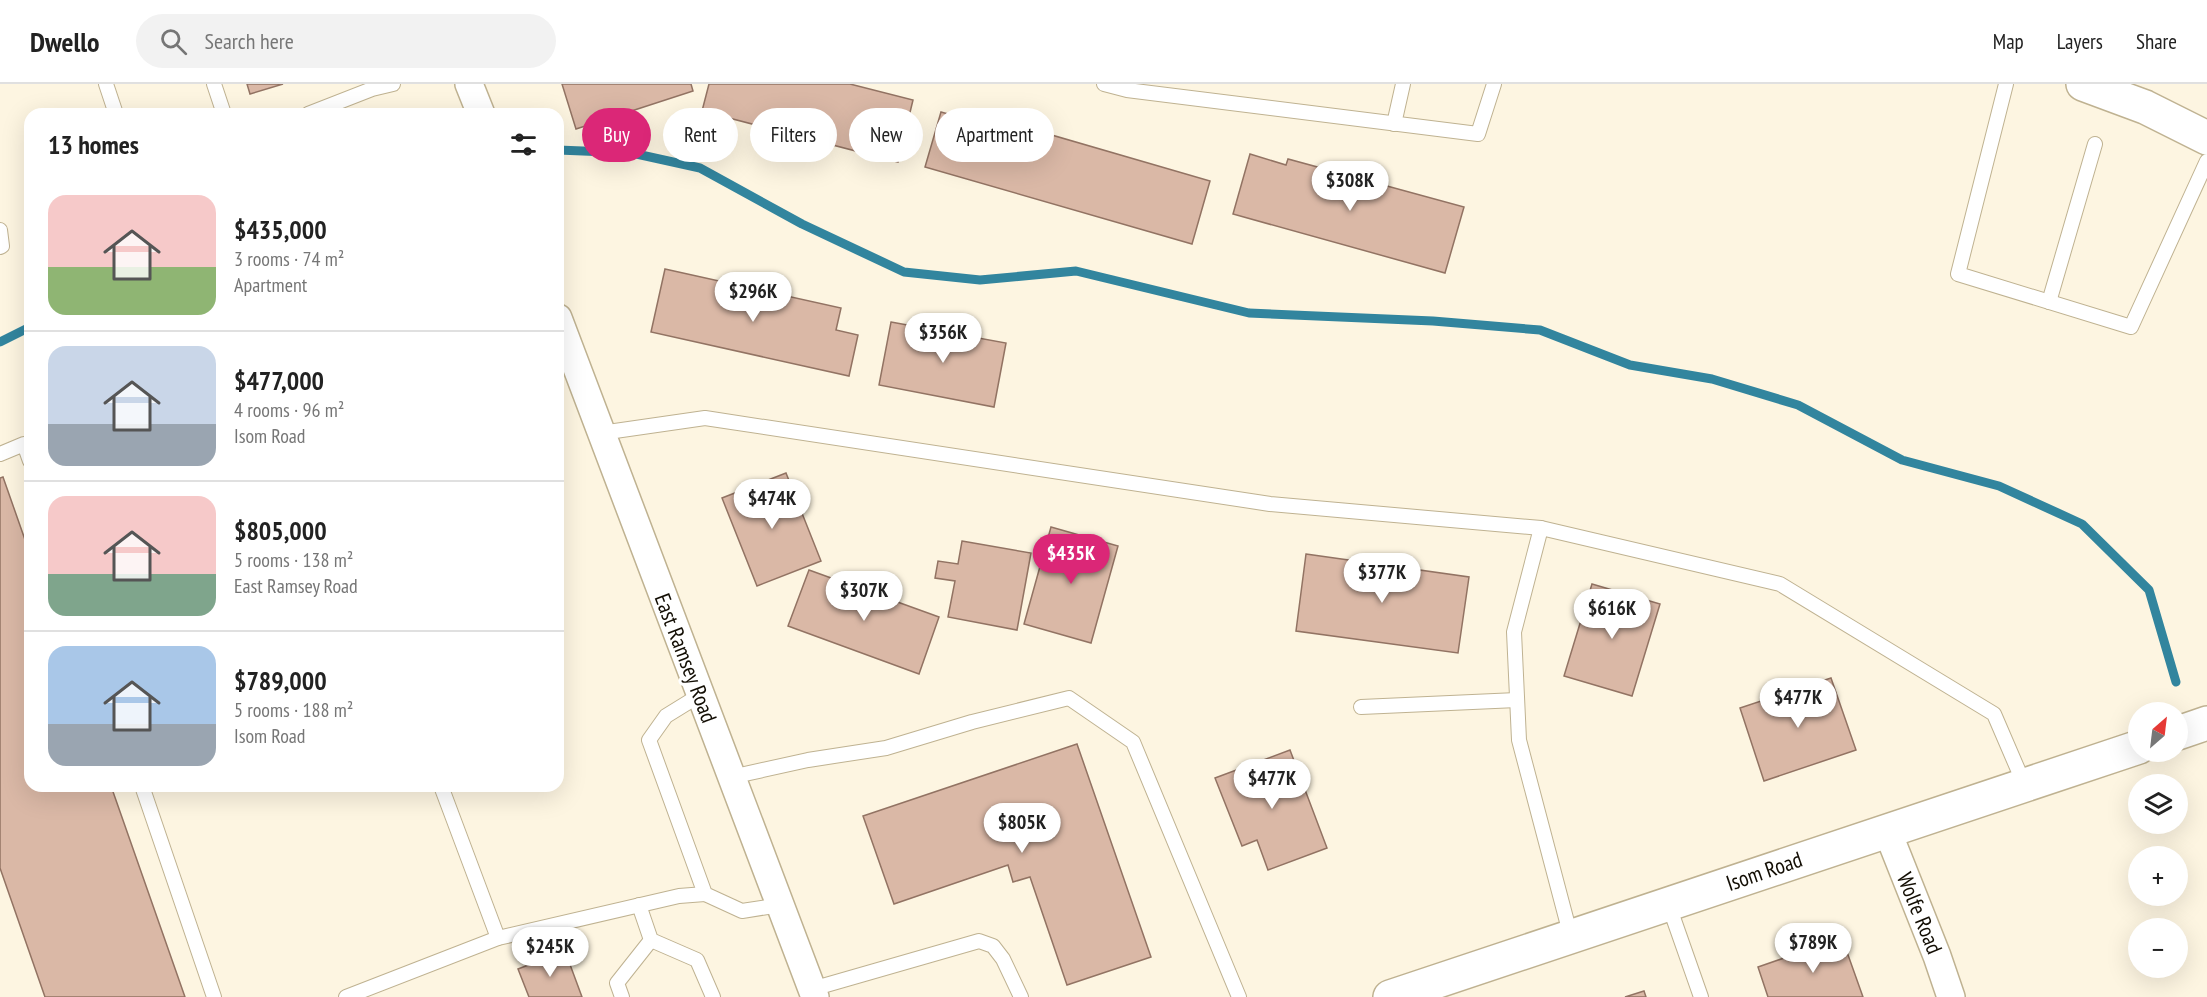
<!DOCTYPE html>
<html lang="en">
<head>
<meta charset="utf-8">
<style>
  :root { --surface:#fff; --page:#f2f2f2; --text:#222; --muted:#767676; --line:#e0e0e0; --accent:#db2777 }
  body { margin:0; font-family:"PT Sans Narrow",sans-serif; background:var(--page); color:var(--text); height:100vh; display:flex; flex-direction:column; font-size:22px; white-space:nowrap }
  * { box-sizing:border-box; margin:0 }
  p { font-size:20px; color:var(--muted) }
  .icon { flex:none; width:33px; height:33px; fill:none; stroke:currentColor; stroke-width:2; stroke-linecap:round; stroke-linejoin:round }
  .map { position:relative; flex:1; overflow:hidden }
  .side { position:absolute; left:24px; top:24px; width:540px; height:684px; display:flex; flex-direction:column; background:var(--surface); border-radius:18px; box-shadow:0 6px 24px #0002 }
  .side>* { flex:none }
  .hud { position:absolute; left:582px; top:24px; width:570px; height:54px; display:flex; gap:12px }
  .needle { width:39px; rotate:28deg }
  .fabs { position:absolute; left:2128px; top:618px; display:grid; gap:12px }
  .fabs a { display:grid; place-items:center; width:60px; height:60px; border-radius:50%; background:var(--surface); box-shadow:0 6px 24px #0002; font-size:30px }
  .price { position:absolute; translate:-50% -51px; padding:0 14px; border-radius:21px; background:#fff; color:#222; font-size:20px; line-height:39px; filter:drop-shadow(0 2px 3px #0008) }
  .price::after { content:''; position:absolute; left:50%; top:36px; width:18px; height:14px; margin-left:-9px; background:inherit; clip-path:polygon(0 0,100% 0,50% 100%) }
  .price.selected { background:var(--accent); color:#fff }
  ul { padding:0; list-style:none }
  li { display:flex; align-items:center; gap:18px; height:150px; padding:0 24px }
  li+li { border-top:2px solid var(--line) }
  li span { display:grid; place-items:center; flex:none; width:168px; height:120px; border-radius:18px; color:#555 }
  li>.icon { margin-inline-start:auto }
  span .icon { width:72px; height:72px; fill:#fffc; stroke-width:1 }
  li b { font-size:26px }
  h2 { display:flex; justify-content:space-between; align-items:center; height:72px; padding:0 24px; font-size:26px }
  .pill { padding:0 21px; border-radius:27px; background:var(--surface); box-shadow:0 6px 24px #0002; font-size:21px; line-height:54px }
  .pill.selected { background:var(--accent); color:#fff }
  header { display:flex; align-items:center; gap:36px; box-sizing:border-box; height:84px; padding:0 30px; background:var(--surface); border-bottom:2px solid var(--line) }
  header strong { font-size:28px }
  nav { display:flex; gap:33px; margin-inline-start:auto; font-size:21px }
  .search { width:420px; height:54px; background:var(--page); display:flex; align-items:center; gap:15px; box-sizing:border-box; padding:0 21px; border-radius:33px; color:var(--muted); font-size:22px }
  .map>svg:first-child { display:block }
</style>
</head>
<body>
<header>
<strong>Dwello</strong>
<div class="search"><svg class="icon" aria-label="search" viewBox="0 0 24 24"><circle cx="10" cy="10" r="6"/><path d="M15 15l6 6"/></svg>Search here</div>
<nav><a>Map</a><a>Layers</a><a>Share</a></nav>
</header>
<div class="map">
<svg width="2207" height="913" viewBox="0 0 2207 913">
  <rect width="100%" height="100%" fill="#fdf5e1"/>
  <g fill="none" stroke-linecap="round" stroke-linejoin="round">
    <g stroke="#32859e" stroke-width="9">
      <path d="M558,66L632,69L700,84L802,140L904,188L980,196L1076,187L1249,229L1433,237L1540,246L1630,281L1712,295L1798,321L1902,376L1999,402L2082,440L2149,506L2176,598"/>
      <path d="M0,258L30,243"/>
    </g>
  </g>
  <g fill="#dab8a6" stroke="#927363" stroke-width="1.5">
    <path d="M247,0H283L250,10Z"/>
    <path d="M562,0H691L693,7L576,45Z"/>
    <path d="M709,0H850L913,16L898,78L702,27Z"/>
    <path d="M941,28L973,37L976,29L1210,97L1192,160L925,83Z"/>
    <path d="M1250,70L1286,81L1288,75L1464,123L1445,189L1233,130Z"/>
    <path d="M665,185L841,224L836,246L858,251L849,292L651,248Z"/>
    <path d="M891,238L1006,259L994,323L879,301Z"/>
    <path d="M786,389L821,477L757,502L722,414Z"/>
    <path d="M3,393L30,470V702H111L185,913H45L0,784V394Z"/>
    <path d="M1051,443L1118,462L1091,559L1024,540Z"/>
    <path d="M962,457L1031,469L1017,546L948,533L955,497L935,494L938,477L958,480Z"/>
    <path d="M1306,470L1469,493L1458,569L1296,547Z"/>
    <path d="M809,486L939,533L919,590L788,542Z"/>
    <path d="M1592,500L1660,520L1632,612L1564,592Z"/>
    <path d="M1831,594L1856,666L1764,697L1740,624Z"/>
    <path d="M1077,660L1151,873L1067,901L1030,793L1013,798L1008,781L894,820L863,732Z"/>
    <path d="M1290,666L1327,764L1268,786L1257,756L1242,762L1215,694Z"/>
    <path d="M1842,854L1863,913H1768L1758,883Z"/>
    <path d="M565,867L582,913H529L518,885Z"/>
    <path d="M1644,907L1646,913H1625Z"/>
  </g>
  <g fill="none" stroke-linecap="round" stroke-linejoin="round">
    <defs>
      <g id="service">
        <path d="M106,0L116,30"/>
        <path d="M214,0L224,30"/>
        <path d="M1104,0L1127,6L1478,50L1494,0"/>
        <path d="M2006,0L1958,190L2131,243L2207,77"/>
        <path d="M308,30L372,5L393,0"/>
        <path d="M1394,40L1403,0"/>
        <path d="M0,146L2,162L0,163"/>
        <path d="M2049,218L2095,60"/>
        <path d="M601,349L705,334L1270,420L1541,444L1780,500L1994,630L2025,702"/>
        <path d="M0,370L24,360L30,377"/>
        <path d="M1541,444L1514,548L1519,656L1571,853"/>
        <path d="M700,611L666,632L649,656L705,810L742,827L780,821"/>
        <path d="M1361,623L1517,616"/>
        <path d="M731,693L808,676L886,664L972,638L1069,614L1133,658L1239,913"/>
        <path d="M142,702L214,913"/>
        <path d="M441,702L498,854"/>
        <path d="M1668,819L1701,913"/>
        <path d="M639,821L651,856L697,876L713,913"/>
        <path d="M812,905L979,857L993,862L1003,875L1021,913"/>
        <path d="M346,913L498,854L679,812L705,810"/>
        <path d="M622,913L617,899L651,856"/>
      </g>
      <g id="minor">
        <path d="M469,0L481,30"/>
        <path d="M558,234L815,913"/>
        <path d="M1887,746L1937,872L1951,913"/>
      </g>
      <g id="tertiary">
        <path d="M2083,0L2145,23L2207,54"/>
        <path d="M2178,649L2207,639"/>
        <path d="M1390,913L2139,663"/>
      </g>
    </defs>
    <use href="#service" stroke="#bfb291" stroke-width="16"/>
    <use href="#minor" stroke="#bfb291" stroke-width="30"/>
    <use href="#tertiary" stroke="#bfb291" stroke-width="36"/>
    <use href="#service" stroke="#fff" stroke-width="14"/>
    <use href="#minor" stroke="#fff" stroke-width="27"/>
    <use href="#tertiary" stroke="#fff" stroke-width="33"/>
  </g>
  <g text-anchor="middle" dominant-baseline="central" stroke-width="6" stroke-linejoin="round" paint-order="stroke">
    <g font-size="22" fill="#120d03" stroke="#fff">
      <text transform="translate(686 574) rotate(69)">East Ramsey Road</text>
      <text transform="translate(1764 787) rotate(-19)">Isom Road</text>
      <text transform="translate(1920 829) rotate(68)">Wolfe Road</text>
    </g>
  </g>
</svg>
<div class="fabs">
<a><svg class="needle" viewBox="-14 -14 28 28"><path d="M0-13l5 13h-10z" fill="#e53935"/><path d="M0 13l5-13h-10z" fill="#767676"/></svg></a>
<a><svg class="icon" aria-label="layers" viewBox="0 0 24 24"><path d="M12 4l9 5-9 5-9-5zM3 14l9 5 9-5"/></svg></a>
<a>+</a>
<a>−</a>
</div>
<b class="price" style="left:1350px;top:128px">$308K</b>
<b class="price" style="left:753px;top:239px">$296K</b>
<b class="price" style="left:943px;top:280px">$356K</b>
<b class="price" style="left:772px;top:446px">$474K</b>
<b class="price selected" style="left:1071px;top:501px">$435K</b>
<b class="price" style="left:1382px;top:520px">$377K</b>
<b class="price" style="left:864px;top:538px">$307K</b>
<b class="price" style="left:1612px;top:556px">$616K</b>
<b class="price" style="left:1798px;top:645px">$477K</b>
<b class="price" style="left:1272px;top:726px">$477K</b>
<b class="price" style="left:1022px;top:770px">$805K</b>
<b class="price" style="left:1813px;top:890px">$789K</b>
<b class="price" style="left:550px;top:894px">$245K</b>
<div class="hud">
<a class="pill selected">Buy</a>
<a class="pill">Rent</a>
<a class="pill">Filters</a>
<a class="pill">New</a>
<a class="pill">Apartment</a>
</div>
<section class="side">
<h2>13 homes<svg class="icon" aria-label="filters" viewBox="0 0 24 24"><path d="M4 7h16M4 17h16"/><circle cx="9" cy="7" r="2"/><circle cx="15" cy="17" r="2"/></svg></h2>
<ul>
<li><span style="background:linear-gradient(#f6c9c9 60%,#8fb573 0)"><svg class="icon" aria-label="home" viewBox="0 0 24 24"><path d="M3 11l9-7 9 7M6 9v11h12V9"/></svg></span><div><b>$435,000</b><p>3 rooms · 74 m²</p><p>Apartment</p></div></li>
<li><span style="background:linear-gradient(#c9d6e8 65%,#9aa5b1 0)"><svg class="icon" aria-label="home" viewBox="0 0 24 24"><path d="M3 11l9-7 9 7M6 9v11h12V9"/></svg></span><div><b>$477,000</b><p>4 rooms · 96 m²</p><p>Isom Road</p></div></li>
<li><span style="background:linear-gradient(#f6c9c9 65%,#7fa58c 0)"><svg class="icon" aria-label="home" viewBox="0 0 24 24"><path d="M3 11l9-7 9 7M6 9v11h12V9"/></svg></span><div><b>$805,000</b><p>5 rooms · 138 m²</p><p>East Ramsey Road</p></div></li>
<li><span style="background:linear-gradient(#a9c7e8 65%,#9aa5b1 0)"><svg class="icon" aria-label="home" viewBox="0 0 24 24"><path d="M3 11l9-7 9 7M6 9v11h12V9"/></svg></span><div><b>$789,000</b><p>5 rooms · 188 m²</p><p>Isom Road</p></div></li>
</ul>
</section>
</div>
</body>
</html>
